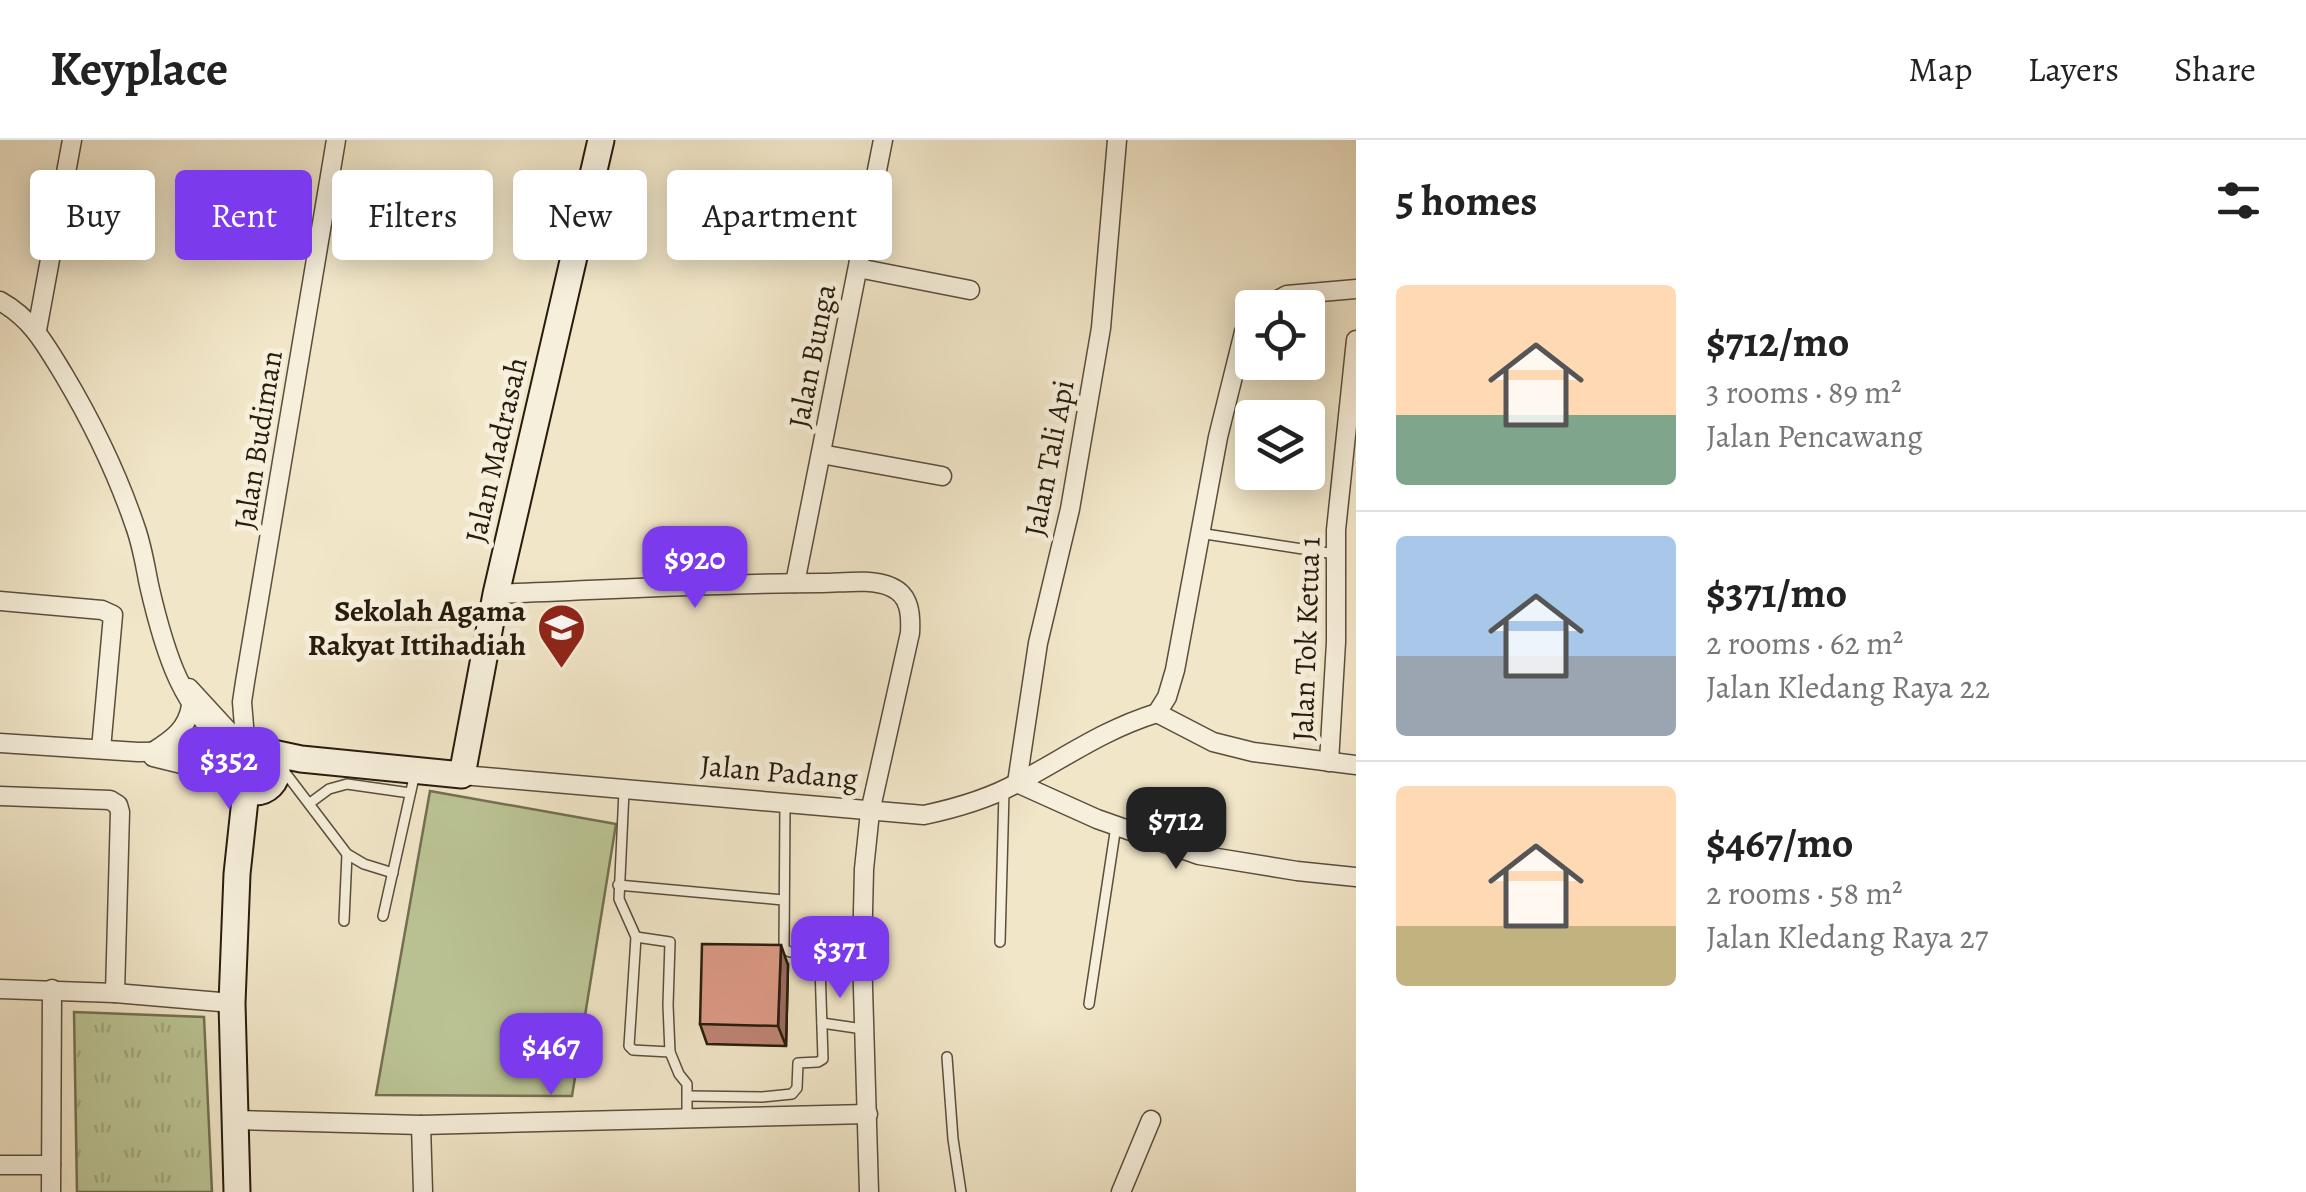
<!DOCTYPE html>
<html lang="en">
<head>
<meta charset="utf-8">
<style>
  :root { --surface:#fff; --page:#f2f2f2; --text:#222; --muted:#767676; --line:#e0e0e0; --accent:#7c3aed }
  body { margin:0; font-family:Alegreya,serif; background:var(--page); color:var(--text); height:100vh; display:flex; flex-direction:column; font-size:38px; white-space:nowrap }
  * { box-sizing:border-box; margin:0 }
  p { font-size:32px; color:var(--muted) }
  .icon { flex:none; width:55px; height:55px; fill:none; stroke:currentColor; stroke-width:2; stroke-linecap:round; stroke-linejoin:round }
  .map { position:relative; flex:1; overflow:hidden }
  .panel { display:flex; flex-direction:column; background:var(--surface); width:950px }
  .panel>* { flex:none }
  .hud { position:absolute; left:30px; top:30px; width:950px; height:90px; display:flex; gap:20px }
  .buttons { position:absolute; left:1235px; top:150px; display:grid; gap:20px }
  .buttons a { display:grid; place-items:center; width:90px; height:90px; border-radius:10px; background:var(--surface); box-shadow:0 5px 25px #0003; font-size:50px }
  .price { position:absolute; translate:-50% -85px; padding:0 22px; border-radius:20px; background:var(--accent); color:#fff; font-size:32px; line-height:65px; filter:drop-shadow(0 2px 5px #0008) }
  .price::after { content:''; position:absolute; left:50%; top:60px; width:30px; height:22px; margin-left:-15px; background:inherit; clip-path:polygon(0 0,100% 0,50% 100%) }
  .price.active { background:#222; color:#fff }
  ul { padding:0; list-style:none }
  li { display:flex; align-items:center; gap:30px; height:250px; padding:0 40px }
  li+li { border-top:2px solid var(--line) }
  li span { display:grid; place-items:center; flex:none; width:280px; height:200px; border-radius:10px; color:#555 }
  li>.icon { margin-inline-start:auto }
  span .icon { width:120px; height:120px; fill:#fffc; stroke-width:1 }
  li b { font-size:42px }
  h2 { display:flex; justify-content:space-between; align-items:center; height:120px; padding:0 40px; font-size:42px }
  .pill { padding:0 35px; border-radius:10px; background:var(--surface); box-shadow:0 5px 25px #0003; font-size:35px; line-height:90px }
  .pill.active { background:var(--accent); color:#fff }
  header { display:flex; align-items:center; gap:60px; box-sizing:border-box; height:140px; padding:0 50px; background:var(--surface); border-bottom:2px solid var(--line) }
  header strong { font-size:48px }
  nav { display:flex; gap:55px; margin-inline-start:auto; font-size:35px }
  main { display:flex; flex:1; min-height:0 }
  .map>svg:first-child { display:block }
</style>
</head>
<body>
<header>
<strong>Keyplace</strong>
<nav><a>Map</a><a>Layers</a><a>Share</a></nav>
</header>
<main>
<div class="map">
<svg width="1356" height="1052" viewBox="0 0 1356 1052">
  <defs>
    <pattern id="grass-tufts" width="24" height="20" patternUnits="userSpaceOnUse" patternTransform="scale(2.5)"><rect width="24" height="20" fill="#bbc495"/><path d="M3 7l-1-3M5 7V3M7 7l1-3M15 17l-1-3M17 17v-4M19 17l1-3" fill="none" stroke="#a1a87f"/></pattern>
  </defs>
  <rect width="100%" height="100%" fill="#f1e6c8"/>
  <filter id="stains"><feTurbulence type="fractalNoise" baseFrequency=".002" numOctaves="4"/><feColorMatrix values="0 0 0 0 .2 0 0 0 0 .09 0 0 0 0 .02 0 0 0 .5 -.17"/></filter>
  <radialGradient id="worn" r=".72"><stop offset=".6" stop-color="#630" stop-opacity="0"/><stop offset="1" stop-color="#630" stop-opacity=".3"/></radialGradient>
  <path fill="url(#grass-tufts)" stroke="#727051" stroke-width="2.5" d="M74,872L204,877L212,1052H77Z"/>
  <path fill="#bbc495" stroke="#727051" stroke-width="2.5" d="M430,651L616,684L572,956L376,955Z"/>
  <g fill="none" stroke-linecap="round" stroke-linejoin="round">
    <defs>
      <g id="lane">
        <path d="M1199,393L1335,414"/>
        <path d="M287,635L347,714L364,724L393,733"/>
        <path d="M624,651L619,759L636,797L629,906L633,910L670,912"/>
        <path d="M310,663L329,649L347,644L410,653"/>
        <path d="M785,664L784,809L790,812L862,814"/>
        <path d="M618,745L783,760"/>
        <path d="M383,776L415,633"/>
        <path d="M344,781L347,714"/>
        <path d="M636,797L670,802L668,865L670,912L679,934L687,944V978"/>
        <path d="M1000,802L1004,652"/>
        <path d="M1089,864L1116,686"/>
        <path d="M822,883L863,889"/>
        <path d="M947,917L953,999L961,1052"/>
        <path d="M688,956L762,957L792,954L797,948L798,923L818,922L823,919L820,826"/>
      </g>
      <g id="street">
        <path d="M1117,0L1101,188L1070,369L1038,503L1017,643L1097,679L1199,715L1297,731L1356,737"/>
        <path d="M858,128L970,150"/>
        <path d="M0,161C32,179 45,204 64,235C92,282 117,333 135,386C142,405 145,425 149,445C165,515 181,568 238,617"/>
        <path d="M1263,168L1287,155L1356,149"/>
        <path d="M37,190L72,0"/>
        <path d="M821,314L942,336"/>
        <path d="M795,443L883,0"/>
        <path d="M496,454C605,450 713,443 822,443C842,443 872,438 891,447C910,455 911,474 910,493L870,672L864,729L862,814L869,1052"/>
        <path d="M0,461L102,470L113,475L101,609"/>
        <path d="M189,548L246,610"/>
        <path d="M1157,573L1167,557L1175,530L1218,297L1244,192L1252,177"/>
        <path d="M1157,573L1213,602L1253,612L1356,625"/>
        <path d="M0,603L138,612L211,611L232,619"/>
        <path d="M246,610L242,562L245,542L336,0"/>
        <path d="M154,611C173,599 187,589 191,566"/>
        <path d="M153,617L235,637"/>
        <path d="M1329,622L1336,502V390L1356,200"/>
        <path d="M462,635L924,675C957,668 989,659 1019,642C1068,616 1103,590 1157,573"/>
        <path d="M0,656L110,660L118,665L120,672L115,853"/>
        <path d="M0,849L115,853L232,863"/>
        <path d="M235,980L421,985L868,974"/>
        <path d="M421,985L423,1052"/>
        <path d="M0,1025H51"/>
        <path d="M51,1052L52,849"/>
        <path d="M1121,1052L1151,980"/>
      </g>
      <g id="secondary">
        <circle cx="255" cy="630" r="22"/>
        <path d="M268,612L301,619L462,635L496,454L601,0"/>
        <path d="M237,1052L232,863L237,734L246,650"/>
      </g>
    </defs>
    <use href="#lane" stroke="#5a4e3c" stroke-width="12"/>
    <use href="#street" stroke="#5a4e3c" stroke-width="21"/>
    <use href="#secondary" stroke="#281c0d" stroke-width="29"/>
    <use href="#lane" stroke="#f6efdb" stroke-width="9"/>
    <use href="#street" stroke="#f6efdb" stroke-width="18"/>
    <use href="#secondary" stroke="#f6efdb" stroke-width="25"/>
  </g>
  <path fill="#be8473" stroke="#281c0d" stroke-width="2.5" d="M788,825L786,906L707,904L700,884Z"/>
  <path fill="#9b6c5e" stroke="#281c0d" stroke-width="2.5" d="M781,805L788,825L786,906L778,886Z"/>
  <path fill="#dd9a86" stroke="#281c0d" stroke-width="2.5" d="M702,804L781,805L778,886L700,884Z"/>
  <defs>
    <symbol id="school-pin" viewBox="-11 -11 22 30"><path d="M0 17L-7.5 6A9.5 9.5 0 1 1 7.5 6Z" fill="#8f2418" stroke="#f6efdb"/><path d="M0-5L7-2L0 1L-7-2ZM-4 1L0 2.5L4 1V4Q0 6-4 4Z" fill="#fff"/></symbol>
  </defs>
  <g fill-rule="evenodd">
    <use href="#school-pin" x="534" y="460" width="55" height="75"/>
  </g>
  <g text-anchor="middle" dominant-baseline="central" stroke-width="10" stroke-linejoin="round" paint-order="stroke">
    <g font-size="30" fill="#281c0d" stroke="#f6efdb">
      <text transform="translate(812 216) rotate(-79)">Jalan Bunga</text>
      <text transform="translate(258 300) rotate(-81)">Jalan Budiman</text>
      <text transform="translate(496 310) rotate(-77)">Jalan Madrasah</text>
      <text transform="translate(1049 318) rotate(-79)">Jalan Tali Api</text>
      <text transform="translate(1306 499) rotate(-88)">Jalan Tok Ketua 1</text>
      <text transform="translate(779 632) rotate(5)">Jalan Padang</text>
    </g>
    <g font-size="30" font-weight="bold" fill="#281c0d" stroke="#f6efdb" text-anchor="end">
      <text x="526" y="471">Sekolah Agama<tspan x="526" dy="34">Rakyat Ittihadiah</tspan></text>
    </g>
  </g>
  <rect width="100%" height="100%" filter="url(#stains)"/>
  <rect width="100%" height="100%" fill="url(#worn)"/>
</svg>
<div class="buttons">
<a><svg class="icon" aria-label="locate" viewBox="0 0 24 24"><circle cx="12" cy="12" r="6"/><path d="M12 2v4M12 18v4M2 12h4M18 12h4"/></svg></a>
<a><svg class="icon" aria-label="layers" viewBox="0 0 24 24"><path d="M12 4l9 5-9 5-9-5zM3 14l9 5 9-5"/></svg></a>
</div>
<b class="price" style="left:695px;top:471px">$920</b>
<b class="price" style="left:229px;top:672px">$352</b>
<b class="price active" style="left:1176px;top:732px">$712</b>
<b class="price" style="left:840px;top:861px">$371</b>
<b class="price" style="left:551px;top:958px">$467</b>
<div class="hud">
<a class="pill">Buy</a>
<a class="pill active">Rent</a>
<a class="pill">Filters</a>
<a class="pill">New</a>
<a class="pill">Apartment</a>
</div>
</div>
<section class="panel">
<h2>5 homes<svg class="icon" aria-label="filters" viewBox="0 0 24 24"><path d="M4 7h16M4 17h16"/><circle cx="9" cy="7" r="2"/><circle cx="15" cy="17" r="2"/></svg></h2>
<ul>
<li><span style="background:linear-gradient(#ffd9b3 65%,#7fa58c 0)"><svg class="icon" aria-label="home" viewBox="0 0 24 24"><path d="M3 11l9-7 9 7M6 9v11h12V9"/></svg></span><div><b>$712/mo</b><p>3 rooms · 89 m²</p><p>Jalan Pencawang</p></div></li>
<li><span style="background:linear-gradient(#a9c7e8 60%,#9aa5b1 0)"><svg class="icon" aria-label="home" viewBox="0 0 24 24"><path d="M3 11l9-7 9 7M6 9v11h12V9"/></svg></span><div><b>$371/mo</b><p>2 rooms · 62 m²</p><p>Jalan Kledang Raya 22</p></div></li>
<li><span style="background:linear-gradient(#ffd9b3 70%,#c2b280 0)"><svg class="icon" aria-label="home" viewBox="0 0 24 24"><path d="M3 11l9-7 9 7M6 9v11h12V9"/></svg></span><div><b>$467/mo</b><p>2 rooms · 58 m²</p><p>Jalan Kledang Raya 27</p></div></li>
</ul>
</section>
</main>
</body>
</html>
